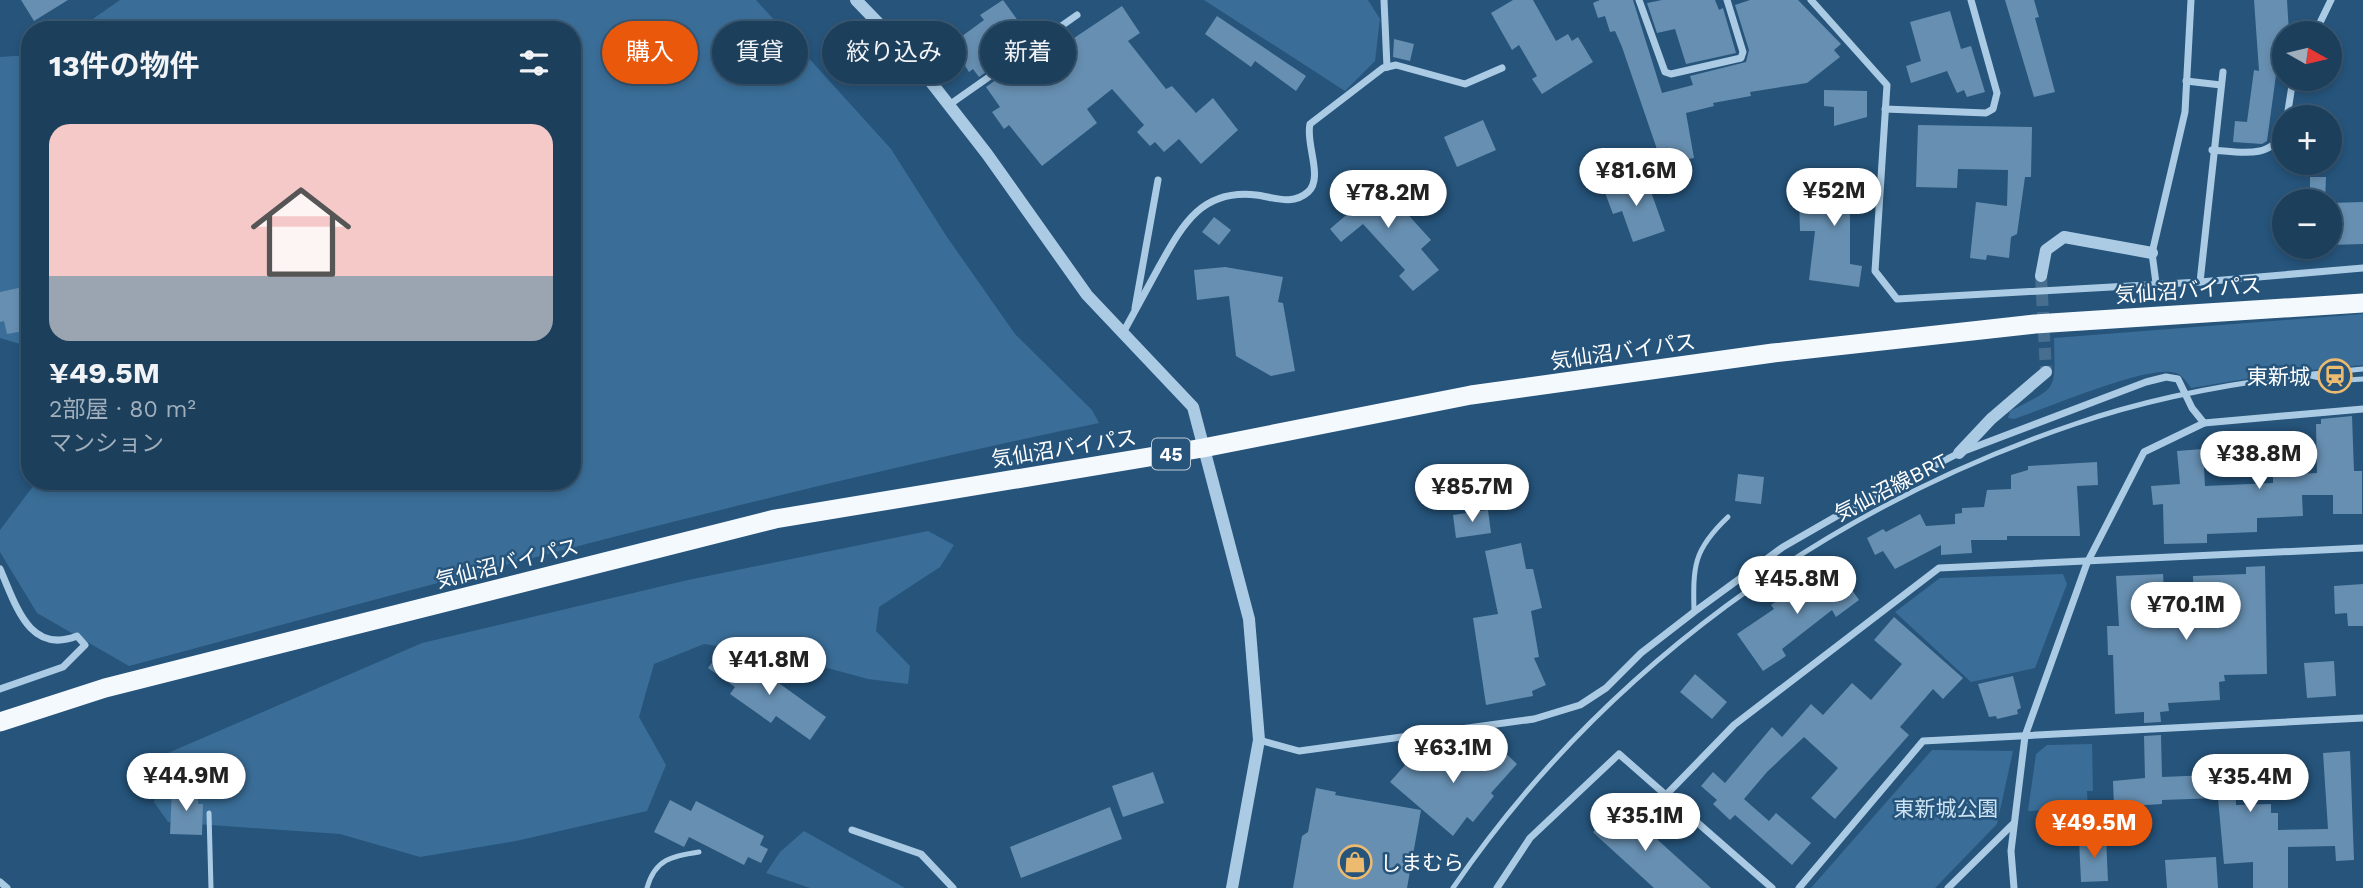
<!DOCTYPE html>
<html lang="ja">
<head>
<meta charset="utf-8">
<style>
  :root { --surface:#1c3f5c; --page:#254662; --text:#f1f3f6; --muted:#a0afbb; --line:#3a5872; --accent:#ea580c }
  body { margin:0; font-family:"Work Sans","Noto Sans JP",sans-serif; background:var(--page); color:var(--text); height:100vh; display:flex; flex-direction:column; font-size:26px; white-space:nowrap }
  * { box-sizing:border-box; margin:0 }
  p { font-size:23px; color:var(--muted) }
  .icon { flex:none; width:38px; height:38px; fill:none; stroke:currentColor; stroke-width:2; stroke-linecap:round; stroke-linejoin:round }
  .map { position:relative; flex:1; overflow:hidden }
  .drawer { position:absolute; left:21px; top:21px; width:560px; height:469px; display:flex; flex-direction:column; background:var(--surface); border-radius:28px; box-shadow:0 4px 10px #0003,0 0 0 2px var(--line) }
  .drawer>* { flex:none }
  .guide { position:absolute; left:602px; top:21px; width:665px; height:63px; display:flex; gap:14px }
  .needle { width:46px; rotate:98deg }
  .tools { position:absolute; left:2272px; top:21px; display:grid; gap:14px }
  .tools a { display:grid; place-items:center; width:70px; height:70px; border-radius:50%; background:var(--surface); box-shadow:0 4px 10px #0003,0 0 0 2px var(--line); font-size:35px }
  .price { position:absolute; translate:-50% -60px; padding:0 16px; border-radius:24px; background:#fff; color:#222; font-size:23px; line-height:46px; filter:drop-shadow(0 2px 4px #0008) }
  .price::after { content:''; position:absolute; left:50%; top:42px; width:21px; height:16px; margin-left:-10px; background:inherit; clip-path:polygon(0 0,100% 0,50% 100%) }
  .price.active { background:var(--accent); color:#fff }
  ul { padding:0; list-style:none }
  li { display:grid; align-content:center; gap:14px; height:371px; padding:0 28px }
  li+li { border-top:2px solid var(--line) }
  li span { display:grid; place-items:center; height:217px; border-radius:21px; color:#555 }
  li>.icon { margin-inline-start:auto }
  span .icon { width:126px; height:126px; fill:#fffc; stroke-width:1 }
  li b { font-size:30px }
  h2 { display:flex; justify-content:space-between; align-items:center; height:84px; padding:0 28px; font-size:30px }
  .chip { padding:0 24px; border-radius:32px; background:var(--surface); box-shadow:0 4px 10px #0003,0 0 0 2px var(--line); font-size:24px; line-height:63px }
  .chip.active { background:var(--accent); color:#fff }
  .map>svg:first-child { display:block }
</style>
</head>
<body>
<div class="map">
<svg width="2363" height="888" viewBox="0 0 2363 888">
  <rect width="100%" height="100%" fill="#26547b"/>
  <g fill="#3a6e98">
    <path d="M120,0H756L891,149L947,237L1015,334L1092,410L1099,423C772,491 451,579 129,666L37,613L0,552V530L37,481H572V30H77Z"/>
    <path d="M1204,0H1368L1380,19L1375,61L1345,91Z"/>
    <path d="M30,55V347L0,338V57Z"/>
    <path d="M2363,314V365L2282,373L2191,388C2185,380 2182,373 2171,372C2140,368 2047,408 2014,419L2008,418L2010,411C2059,386 2055,392 2054,338Z"/>
    <path d="M928,531L954,545L940,567L879,607L876,631L910,666L908,684L868,679L783,656L704,644L654,664L639,717L666,765L647,811L516,841L420,857L340,834L168,822L154,802L168,753L422,643L688,580Z"/>
    <path d="M2063,574L2067,584L2035,668L1971,682L1895,612L1940,578Z"/>
    <path d="M2092,744L2093,791H2087L2088,809L2028,811L2036,754L2047,745Z"/>
    <path d="M1932,750L2013,751L1997,824L1935,888H1811Z"/>
    <path d="M804,831L905,888H810L766,873L780,852Z"/>
  </g>
  <g fill="#678fb1">
    <path d="M21,0H68L34,21Z"/>
    <path d="M1003,0L1024,29L986,56L993,67L979,77L973,69L969,72L960,58L945,69L935,56L984,20L980,15Z"/>
    <path d="M1513,0H1533L1556,41L1568,34L1572,41L1578,37L1593,62L1542,94L1532,79L1537,76L1519,45L1512,50L1491,13Z"/>
    <path d="M1600,0H1633L1662,93L1693,85L1690,76L1746,62L1749,50L1735,5L1750,0H1798L1841,44L1834,50L1840,57L1807,83L1750,92L1751,96L1713,103L1714,106L1686,113L1694,158L1662,164L1622,47L1615,31L1610,32L1605,16L1598,18L1593,3Z"/>
    <path d="M1662,0H1715L1719,10L1723,8L1736,53L1686,64L1675,29L1657,33L1647,3Z"/>
    <path d="M2005,0H2034L2039,17L2035,18L2055,92L2034,97Z"/>
    <path d="M2254,0H2287L2289,33H2284V59L2279,53L2267,141L2262,144L2233,142L2235,121L2247,122L2254,70L2259,71Z"/>
    <path d="M1122,6L1140,33L1128,41L1166,89L1172,86L1196,113L1213,98L1238,130L1201,164L1179,139L1164,152L1155,142L1150,146L1137,132L1144,125L1112,89L1087,109L1097,123L1042,166L1009,125L1004,129L992,112L1000,107L986,87L1000,77L1003,82L1010,78L1011,80Z"/>
    <path d="M1950,11L1961,49L1971,46L1985,92L1967,97L1964,90L1957,93L1947,71L1911,83L1906,66L1921,61L1910,22Z"/>
    <path d="M1217,16L1306,76L1296,91L1255,61L1251,67L1205,34Z"/>
    <path d="M1394,39L1414,44L1410,61L1393,57Z"/>
    <path d="M1824,90L1867,91V117L1834,126V107L1824,106Z"/>
    <path d="M1483,120L1496,150L1457,167L1444,137Z"/>
    <path d="M1918,125L2032,127L2031,177H2025L2017,234L2011,237L2009,258L1987,255L1986,260L1970,258L1976,202L2007,206L2008,170L1958,169L1957,188L1916,187Z"/>
    <path d="M1366,170L1399,210L1402,208L1431,240L1421,249L1439,270L1413,291L1399,276L1405,270L1363,224L1341,242L1330,229L1359,204L1346,187Z"/>
    <path d="M1831,171H1864V208H1850V264L1862,266L1859,287L1809,280L1815,231H1800L1799,196L1831,194Z"/>
    <path d="M1645,175L1665,231L1633,242L1622,211L1613,214L1604,190Z"/>
    <path d="M2310,177H2326L2325,201H2310Z"/>
    <path d="M2363,202V244L2329,245V203Z"/>
    <path d="M1214,217L1231,230L1219,245L1202,232Z"/>
    <path d="M1225,267L1283,277L1278,302L1283,303L1295,371L1271,376L1236,356L1229,296L1197,300L1194,270Z"/>
    <path d="M23,287L26,302L30,301V330L7,334L4,321L0,322V292Z"/>
    <path d="M2352,416L2354,471H2362V514H2333V495H2302L2303,516L2257,518V532L2207,534V543L2164,544L2163,504L2153,505L2151,486L2180,484L2177,451L2203,449L2205,486L2273,483V475L2317,473L2316,424H2321V419Z"/>
    <path d="M2097,462L2098,485L2077,486L2080,536H2007V540H1971L1972,553L1941,555V545L1895,569L1883,551L1875,555L1867,538L1883,529L1886,532L1920,514L1926,526L1955,524V514L1962,513V508L1984,507L1987,490L2011,489V475L2028,470V466Z"/>
    <path d="M1738,474L1764,477L1761,504L1735,501Z"/>
    <path d="M1488,510L1491,533L1456,538L1453,515Z"/>
    <path d="M1521,543L1526,569H1533L1542,608L1531,611L1539,657L1534,658L1546,685L1532,691L1533,696L1486,705L1473,618L1498,614L1485,551Z"/>
    <path d="M1834,564L1859,600L1836,617L1832,610L1782,649L1786,656L1763,671L1737,634L1774,609L1771,605L1793,589L1795,592Z"/>
    <path d="M2265,566L2267,674L2224,675L2225,681L2219,682L2220,700L2168,703L2169,711L2160,712L2161,722L2144,723V712L2115,714L2113,655H2108L2107,626H2119L2116,576L2163,574L2164,590L2151,591L2152,624L2194,623L2193,576L2246,574V567Z"/>
    <path d="M2363,584V626H2348L2347,613L2335,614L2334,586Z"/>
    <path d="M1894,617L1963,678L1943,699L1933,689L1900,727L1909,735L1835,819L1811,798L1838,768L1804,737L1767,772L1744,799L1769,821L1776,813L1811,843L1792,865L1735,815L1730,820L1713,804L1717,800L1701,786L1713,772L1725,783L1772,727L1782,737L1811,704L1823,715L1852,683L1871,700L1902,664L1874,640Z"/>
    <path d="M718,655L744,673L751,663L826,717L810,740L776,716L771,723L730,694L735,687L708,668Z"/>
    <path d="M2334,661L2336,696L2307,698L2304,663Z"/>
    <path d="M1695,674L1727,702L1712,719L1680,692Z"/>
    <path d="M2013,676L2021,708L2017,710L2018,714L1997,719L1996,716L1989,717L1978,684Z"/>
    <path d="M2161,735L2162,777L2235,774L2236,805L2271,804V813H2278V830L2328,829L2323,753L2350,751L2354,860L2336,861L2335,846L2288,847V888H2253V862L2224,864L2218,798L2162,800V804L2114,807L2113,781L2145,778L2144,736Z"/>
    <path d="M1499,747L1517,764L1491,793L1494,796L1473,822L1467,817L1453,836L1390,782L1406,764L1412,769L1424,753L1434,761L1443,750L1461,748L1481,765Z"/>
    <path d="M1153,772L1164,803L1123,817L1112,786Z"/>
    <path d="M172,788L198,792V804H203L202,835L170,834Z"/>
    <path d="M1316,788L1336,792L1335,795L1421,810L1407,888H1293L1302,836L1308,832Z"/>
    <path d="M670,800L691,811L696,801L764,836L760,845L768,849L761,863L748,857L744,865L689,837L684,847L654,832Z"/>
    <path d="M1618,804L1711,888H1654L1597,836L1593,832Z"/>
    <path d="M1110,807L1122,839L1021,878L1010,847Z"/>
    <path d="M2106,838L2108,881L2081,882L2079,839Z"/>
    <path d="M2216,857L2218,888H2167L2165,860Z"/>
  </g>
  <g fill="none" stroke-linecap="round" stroke-linejoin="round">
    <path stroke="#476e8f" stroke-width="12" stroke-dasharray="12 6" stroke-linecap="butt" d="M2041,276L2046,372"/>
    <g stroke="#abcbe4" stroke-width="5">
      <path d="M2307,375L2332,381L2363,379"/>
      <path d="M1694,612C1693,566 1693,550 1728,517"/>
      <path d="M209,813L211,888"/>
      <path d="M647,888C655,859 672,856 699,852"/>
      <path d="M1453,888C1602,670 1826,508 2075,424C2167,392 2267,377 2363,369"/>
    </g>
    <g stroke="#abcbe4" stroke-width="7">
      <path d="M1384,0L1387,67"/>
      <path d="M1639,0L1665,72L1671,74L1741,58L1743,52L1727,0"/>
      <path d="M1811,0L1887,85L1875,271L1897,299L2200,282L2363,268"/>
      <path d="M2315,33L2331,0"/>
      <path d="M2186,81L2221,85"/>
      <path d="M949,105L1077,15"/>
      <path d="M1885,109L1986,113L1993,109L1997,93L1971,0"/>
      <path d="M2287,117L2293,79"/>
      <path d="M2212,150C2240,152 2270,160 2284,131"/>
      <path d="M2200,282L2223,72"/>
      <path d="M2156,283L2152,253L2185,112L2191,0"/>
      <path d="M1135,308L1158,180"/>
      <path d="M1124,331C1136,309 1148,287 1160,265C1183,224 1202,189 1256,195C1274,197 1292,206 1308,192C1324,178 1305,143 1310,124L1383,68L1396,65L1465,84L1502,68"/>
      <path d="M0,569C16,605 29,655 77,636L85,645L63,667L0,689"/>
      <path d="M1259,740L1299,751L1534,719L1580,705L1606,688L1641,653L1694,612L1783,547L1849,509L1959,453L2146,382L2166,377L2178,379L2192,408L2204,423L2363,409"/>
      <path d="M1666,795L1734,725L1939,568L2363,548"/>
      <path d="M852,830L921,854L953,888"/>
      <path d="M0,882L7,888"/>
      <path d="M1497,888L1530,838L1619,754L1772,888"/>
      <path d="M1799,888L1923,741L2363,718"/>
      <path d="M1948,888L2014,823"/>
      <path d="M2014,888L2011,851L2025,736L2087,563L2144,452L2204,423"/>
    </g>
    <g stroke="#abcbe4" stroke-width="12">
      <path d="M856,0L913,59L987,154L1087,295L1193,407L1249,619L1259,740L1232,888"/>
      <path d="M2041,276L2046,250L2064,237L2152,253"/>
      <path d="M1959,453L1991,419L2046,372"/>
    </g>
    <path stroke="#f4f9fe" stroke-width="19" d="M0,722L105,688L775,519L1203,448L1471,395L1773,353L2035,324L2363,303"/>
  </g>
  <defs>
    <symbol id="station-ring" viewBox="-11 -11 22 22"><circle r="9.5" fill="#26547b" stroke="#ecbb70" stroke-width="1.5"/><path d="M-3-6H3Q5-6 5-4V2Q5 4 3 4L4.5 6H3L1.5 4h-3L-3 6H-4.5L-3 4Q-5 4-5 2V-4Q-5-6-3-6ZM-3.5-4v3h7v-3ZM-3.5 1v1.5H-2V1ZM2 1v1.5H3.5V1Z" fill="#ecbb70"/></symbol>
    <symbol id="shop-ring" viewBox="-11 -11 22 22"><circle r="9.5" fill="#26547b" stroke="#ecbb70" stroke-width="1.5"/><path d="M-5-2.5h2.3a2.7 3.5 0 0 1 5.4 0H5L5.5 6h-11ZM-1.5-2.5h3a1.5 2.3 0 0 0-3 0Z" fill="#ecbb70"/></symbol>
  </defs>
  <g fill-rule="evenodd">
    <use href="#station-ring" x="2316" y="357" width="38" height="38"/>
    <use href="#shop-ring" x="1336" y="843" width="38" height="38"/>
  </g>
  <g text-anchor="middle" dominant-baseline="central" stroke-width="5" stroke-linejoin="round" paint-order="stroke">
    <rect fill="#26547b" stroke="#beccd7" stroke-width="2" x="1152" y="438.5" width="38" height="31" rx="5"/>
    <g font-size="19" font-weight="bold" fill="#fff">
      <text x="1171" y="454">45</text>
    </g>
    <g font-size="21" fill="#fff" stroke="#26547b">
      <text transform="translate(2188 290) rotate(-4)">気仙沼バイパス</text>
      <text transform="translate(1623 351) rotate(-8)">気仙沼バイパス</text>
      <text transform="translate(1064 448) rotate(-9)">気仙沼バイパス</text>
      <text transform="translate(1891 487) rotate(-27)">気仙沼線BRT</text>
      <text transform="translate(507 563) rotate(-14)">気仙沼バイパス</text>
    </g>
    <g font-size="21" fill="#fff" stroke="#26547b" text-anchor="end">
      <text x="2310" y="376">東新城</text>
      <text x="1380" y="862" text-anchor="start">しまむら</text>
    </g>
    <g font-size="21" fill="#cde3f3" stroke="#26547b">
      <text x="1946" y="808">東新城公園</text>
    </g>
  </g>
</svg>
<div class="tools">
<a><svg class="needle" viewBox="-14 -14 28 28"><path d="M0-13l5 13h-10z" fill="#e53935"/><path d="M0 13l5-13h-10z" fill="#a0afbb"/></svg></a>
<a>+</a>
<a>−</a>
</div>
<b class="price" style="left:1636px;top:208px">¥81.6M</b>
<b class="price" style="left:1834px;top:228px">¥52M</b>
<b class="price" style="left:1388px;top:230px">¥78.2M</b>
<b class="price" style="left:2259px;top:491px">¥38.8M</b>
<b class="price" style="left:1472px;top:524px">¥85.7M</b>
<b class="price" style="left:1797px;top:616px">¥45.8M</b>
<b class="price" style="left:2186px;top:642px">¥70.1M</b>
<b class="price" style="left:769px;top:697px">¥41.8M</b>
<b class="price" style="left:1453px;top:785px">¥63.1M</b>
<b class="price" style="left:186px;top:813px">¥44.9M</b>
<b class="price" style="left:2250px;top:814px">¥35.4M</b>
<b class="price" style="left:1645px;top:853px">¥35.1M</b>
<b class="price active" style="left:2094px;top:860px">¥49.5M</b>
<div class="guide">
<a class="chip active">購入</a>
<a class="chip">賃貸</a>
<a class="chip">絞り込み</a>
<a class="chip">新着</a>
</div>
<section class="drawer">
<h2>13件の物件<svg class="icon" aria-label="filters" viewBox="0 0 24 24"><path d="M4 7h16M4 17h16"/><circle cx="9" cy="7" r="2"/><circle cx="15" cy="17" r="2"/></svg></h2>
<ul>
<li><span style="background:linear-gradient(#f6c9c9 70%,#9aa5b1 0)"><svg class="icon" aria-label="home" viewBox="0 0 24 24"><path d="M3 11l9-7 9 7M6 9v11h12V9"/></svg></span><div><b>¥49.5M</b><p>2部屋 · 80 m²</p><p>マンション</p></div></li>
</ul>
</section>
</div>
</body>
</html>
